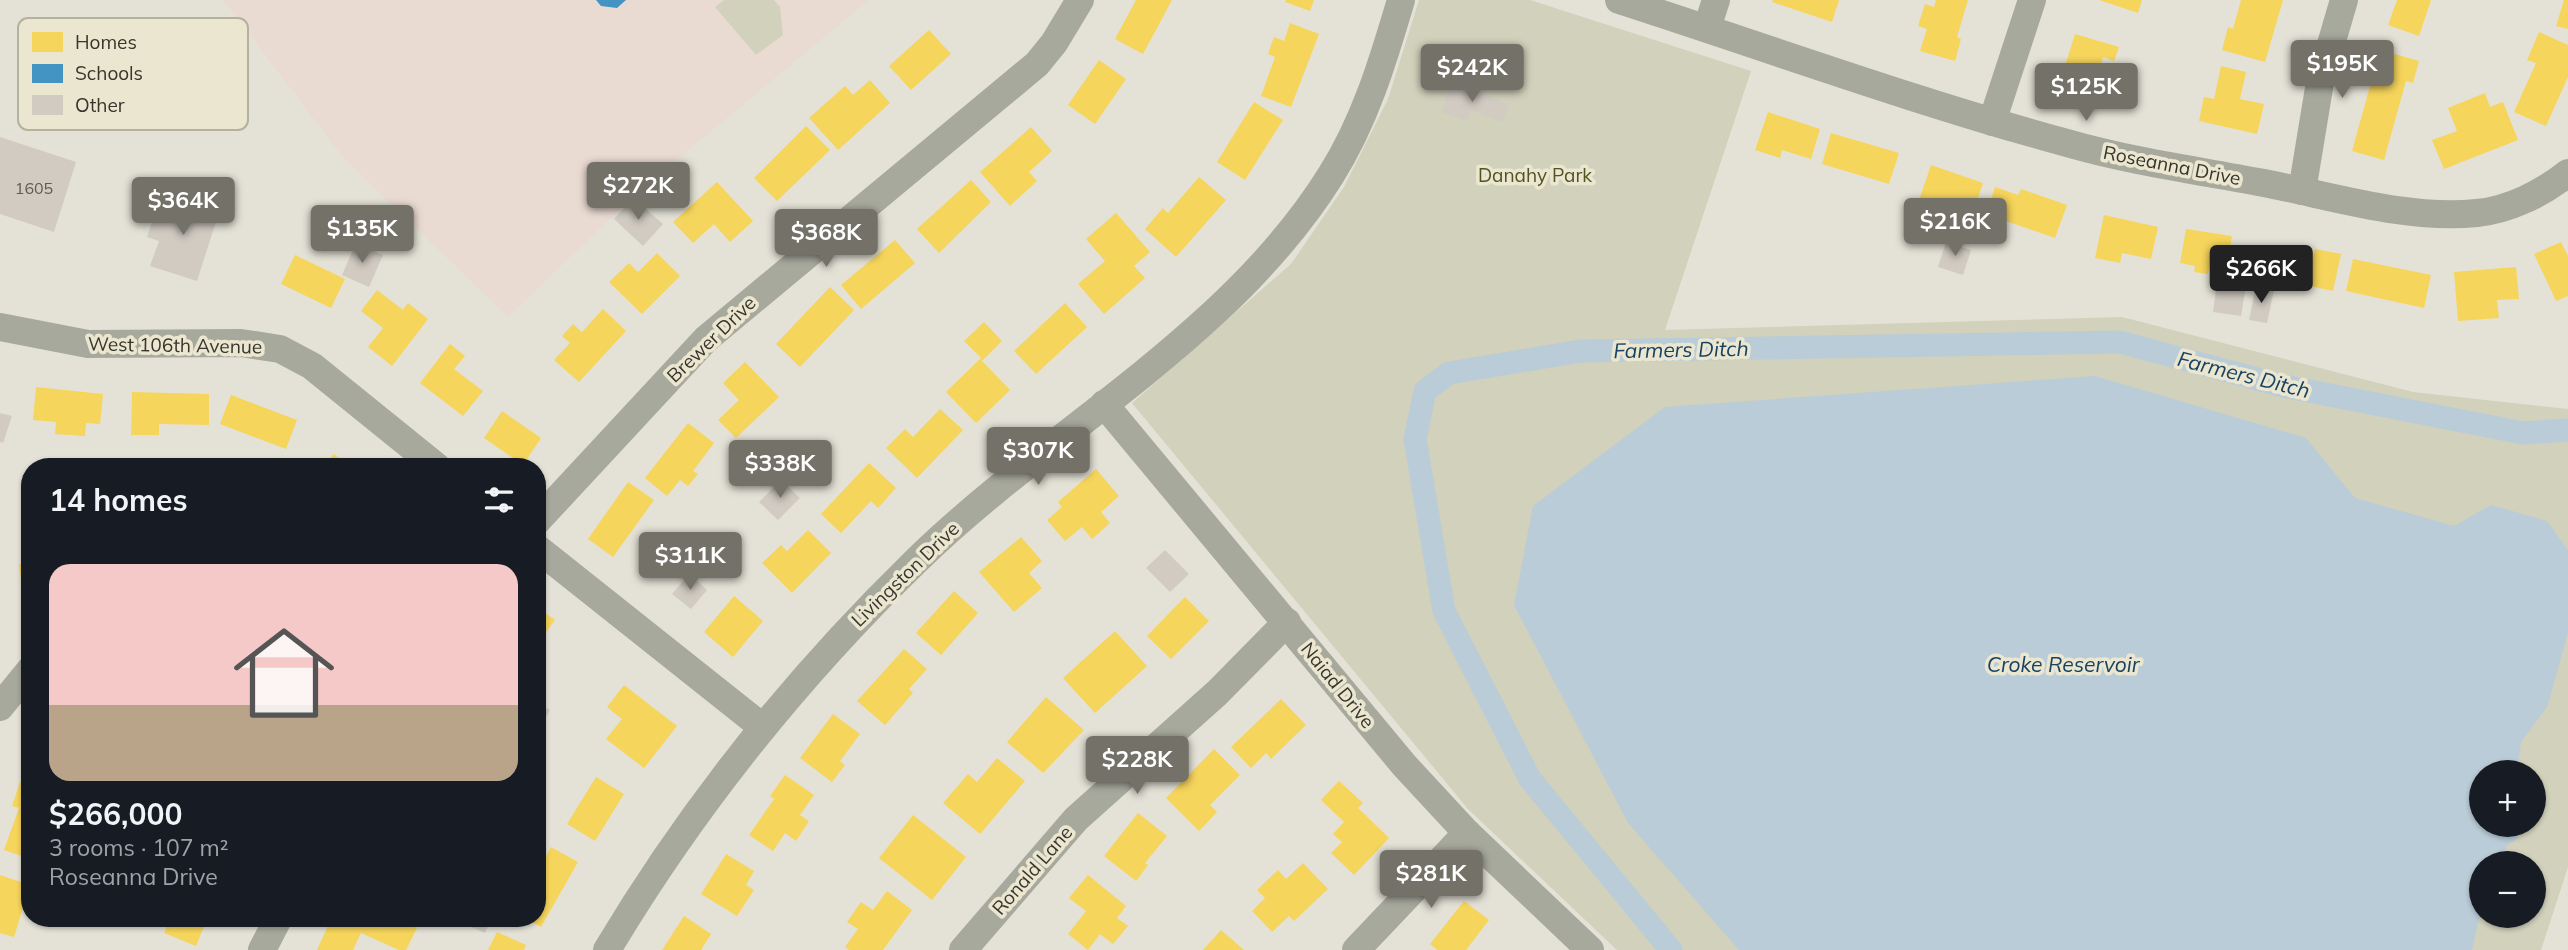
<!DOCTYPE html>
<html lang="en">
<head>
<meta charset="utf-8">
<style>
  :root { --surface:#171b24; --page:#20242c; --text:#f1f3f6; --muted:#9ea1a6; --accent:#747268 }
  body { margin:0; font-family:Mulish,sans-serif; background:var(--page); color:var(--text); height:100vh; display:flex; flex-direction:column; font-size:26px; white-space:nowrap }
  * { box-sizing:border-box; margin:0 }
  p { font-size:23px; color:var(--muted) }
  .icon { flex:none; width:38px; height:38px; fill:none; stroke:currentColor; stroke-width:2; stroke-linecap:round; stroke-linejoin:round }
  .map { position:relative; flex:1; overflow:hidden }
  .drawer { position:absolute; left:21px; top:458px; width:525px; height:469px; display:flex; flex-direction:column; background:var(--surface); border-radius:28px; box-shadow:0 2px 5px #0004 }
  .drawer>* { flex:none }
  .fabs { position:absolute; left:2469px; top:760px; display:grid; gap:14px }
  .fabs a { display:grid; place-items:center; width:77px; height:77px; border-radius:50%; background:var(--surface); box-shadow:0 2px 5px #0004; font-size:35px }
  .price { position:absolute; translate:-50% -60px; padding:0 16px; border-radius:7px; background:var(--accent); color:#fff; font-size:23px; line-height:46px; filter:drop-shadow(0 2px 4px #0008) }
  .price::after { content:''; position:absolute; left:50%; top:42px; width:21px; height:16px; margin-left:-10px; background:inherit; clip-path:polygon(0 0,100% 0,50% 100%) }
  .price.on { background:#222; color:#fff }
  ul { padding:0; list-style:none }
  li { display:grid; align-content:center; gap:14px; height:371px; padding:0 28px }
  li span { display:grid; place-items:center; height:217px; border-radius:21px; color:#555 }
  li>.icon { margin-inline-start:auto }
  span .icon { width:126px; height:126px; fill:#fffc; stroke-width:1 }
  li b { font-size:30px }
  h2 { display:flex; justify-content:space-between; align-items:center; height:84px; padding:0 28px; font-size:30px }
  .map>svg:first-child { display:block }
</style>
</head>
<body>
<div class="map">
<svg width="2568" height="950" viewBox="0 0 2568 950">
  <rect width="100%" height="100%" fill="#e4e2d6"/>
  <path fill="#eadbd2" d="M223,0H869L637,193L508,317L345,160Z"/>
  <g fill="#d1d1bc" fill-rule="evenodd">
    <path d="M724,0H774L780,7L783,35L756,55L715,7Z"/>
    <path d="M1419,0H1530L1751,71L1665,330L2122,317L2413,392L2568,409V867L2541,950H1617L1468,809L1132,403L1291,264L1344,187L1388,99ZM2482,772H2534V824H2482ZM2482,863H2534V915H2482Z"/>
  </g>
  <path fill="#baccd7" d="M2095,376L2306,438L2355,498L2454,526L2491,505L2547,521L2568,550V633L2547,707L2521,742L2517,772H2482V824H2519L2517,839L2506,846V863H2482L2481,909L2472,950H1739L1628,823L1514,605L1533,506L1665,407Z"/>
  <g fill="#f6d55c">
    <path d="M1136,0H1172L1143,54L1115,39Z"/>
    <path d="M1286,0H1314L1310,11L1285,2Z"/>
    <path d="M1773,0H1839L1832,22L1772,2Z"/>
    <path d="M1936,0H1968L1957,37L1961,39L1955,61L1920,51L1927,29L1918,26L1925,4L1934,7Z"/>
    <path d="M2099,0H2142L2138,13Z"/>
    <path d="M2241,0H2283L2265,62L2222,50L2228,27L2233,29Z"/>
    <path d="M2397,0H2431L2419,36L2388,25Z"/>
    <path d="M2564,0H2568V29L2556,26Z"/>
    <path d="M1290,23L1319,34L1291,107L1261,96L1275,57L1268,54L1274,37L1284,41Z"/>
    <path d="M929,30L951,54L911,90L889,66Z"/>
    <path d="M2539,32L2568,45V77L2546,126L2514,112L2536,63L2527,60Z"/>
    <path d="M2075,34L2119,47L2114,61L2103,57L2091,95L2059,85Z"/>
    <path d="M2380,50L2419,61L2413,83L2406,81L2384,160L2352,151Z"/>
    <path d="M1099,60L1126,79L1095,124L1068,105Z"/>
    <path d="M2221,66L2246,72L2240,99L2264,104L2257,134L2199,121L2204,97L2214,99Z"/>
    <path d="M870,80L890,103L838,150L809,118L845,86L853,95Z"/>
    <path d="M2485,93L2490,107L2503,102L2518,140L2444,169L2432,140L2457,131L2448,108Z"/>
    <path d="M1254,102L1283,120L1245,180L1217,162Z"/>
    <path d="M1768,112L1820,129L1811,159L1782,150L1780,158L1755,150Z"/>
    <path d="M806,126L830,150L777,201L754,178Z"/>
    <path d="M1031,127L1052,151L1029,172L1037,181L1010,206L980,172Z"/>
    <path d="M1831,133L1899,153L1889,184L1822,164Z"/>
    <path d="M1931,165L1983,183L1970,220L1942,210L1940,217L1916,209Z"/>
    <path d="M1199,177L1226,200L1176,257L1145,229L1163,208L1168,213Z"/>
    <path d="M971,180L991,202L939,253L917,229Z"/>
    <path d="M717,182L753,221L730,242L714,224L693,243L673,222Z"/>
    <path d="M1995,187L2018,195L2021,189L2067,205L2055,238L1986,214Z"/>
    <path d="M1116,213L1150,252L1134,266L1145,278L1104,314L1078,284L1105,261L1086,239Z"/>
    <path d="M2104,215L2158,227L2151,259L2122,253L2120,263L2095,258Z"/>
    <path d="M2186,229L2232,236L2227,266L2210,263L2208,274L2194,272L2195,266L2180,263Z"/>
    <path d="M895,240L915,263L861,309L841,285Z"/>
    <path d="M2561,242L2568,256V296L2556,301L2534,254Z"/>
    <path d="M2272,247L2313,256L2315,249L2341,254L2333,291L2265,276Z"/>
    <path d="M657,253L680,276L642,314L609,282L629,263L638,272Z"/>
    <path d="M295,255L345,279L331,308L281,284Z"/>
    <path d="M2353,259L2431,275L2424,308L2346,291Z"/>
    <path d="M2516,267L2519,299L2497,300L2499,318L2458,321L2454,272Z"/>
    <path d="M830,287L854,310L800,367L776,344Z"/>
    <path d="M377,290L403,310L408,303L428,319L392,366L368,347L383,328L361,311Z"/>
    <path d="M1065,303L1087,327L1036,374L1014,351Z"/>
    <path d="M603,309L626,331L579,382L554,360L570,343L562,336L573,324L582,332Z"/>
    <path d="M984,322L1002,341L982,361L1010,390L976,423L946,392L981,358L964,341Z"/>
    <path d="M450,344L465,356L454,369L483,391L463,416L420,383Z"/>
    <path d="M745,362L779,397L736,438L718,420L739,400L723,383Z"/>
    <path d="M36,387L103,394L100,424L86,423L85,436L55,434L56,422L33,420Z"/>
    <path d="M132,392L209,394V425L159,424V435H131Z"/>
    <path d="M231,395L297,420L286,449L220,424Z"/>
    <path d="M940,409L963,430L917,478L886,448L905,429L913,437Z"/>
    <path d="M502,411L541,438L523,465L484,438Z"/>
    <path d="M688,423L714,443L693,471L698,474L688,486L680,480L667,496L645,478Z"/>
    <path d="M334,454L350,467H323Z"/>
    <path d="M869,463L896,488L878,508L871,501L841,533L821,514Z"/>
    <path d="M1096,469L1119,496L1101,512L1110,523L1092,539L1082,527L1065,541L1047,520L1062,507L1058,502Z"/>
    <path d="M628,482L654,500L613,557L588,539Z"/>
    <path d="M808,530L831,553L792,593L762,563L781,545L787,551Z"/>
    <path d="M1021,537L1042,561L1029,573L1042,588L1014,612L979,572Z"/>
    <path d="M30,562V595L23,596L19,564Z"/>
    <path d="M954,591L978,613L941,655L916,633Z"/>
    <path d="M734,596L763,621L733,657L704,632Z"/>
    <path d="M1185,597L1209,621L1171,659L1147,636Z"/>
    <path d="M537,607L555,620L537,644Z"/>
    <path d="M1115,631L1147,666L1095,713L1063,678Z"/>
    <path d="M904,649L927,669L909,689L913,693L885,725L857,701Z"/>
    <path d="M624,685L677,726L644,768L606,739L622,719L607,707Z"/>
    <path d="M1046,697L1084,730L1043,773L1007,742Z"/>
    <path d="M1281,699L1306,725L1271,759L1266,753L1251,768L1231,747Z"/>
    <path d="M833,714L860,734L840,761L845,765L832,782L800,758Z"/>
    <path d="M1214,749L1240,775L1210,805L1217,812L1199,831L1166,798Z"/>
    <path d="M997,758L1025,781L980,834L943,803L968,774L977,782Z"/>
    <path d="M785,775L814,795L800,815L809,821L796,841L785,833L773,851L749,835L774,799L770,796Z"/>
    <path d="M596,777L624,794L595,841L567,824Z"/>
    <path d="M1339,781L1363,803L1358,808L1389,838L1354,875L1331,853L1342,842L1333,834L1344,822L1321,800Z"/>
    <path d="M20,782L30,785V859L4,850L19,808L12,806Z"/>
    <path d="M1138,813L1167,836L1145,863L1148,865L1136,881L1104,856Z"/>
    <path d="M913,815L966,857L932,900L879,858Z"/>
    <path d="M551,847L578,862L541,927L526,919H537V866L540,867Z"/>
    <path d="M726,854L754,871L746,885L754,890L737,916L701,894Z"/>
    <path d="M1303,863L1328,889L1294,921L1289,916L1272,932L1252,911L1265,898L1257,890L1278,870L1286,879Z"/>
    <path d="M0,875L30,885L14,937L0,933Z"/>
    <path d="M1088,875L1126,906L1117,918L1128,926L1113,944L1100,934L1088,950L1068,934L1086,911L1069,898Z"/>
    <path d="M887,891L912,910L883,950H849L845,947L858,929L847,922L861,902L873,910Z"/>
    <path d="M1464,901L1489,920L1466,950H1437L1430,944Z"/>
    <path d="M684,916L711,934L701,950H662Z"/>
    <path d="M170,919H207L196,946L164,933Z"/>
    <path d="M331,919H369L383,925L387,919H397L417,928L406,950H399L361,933L353,950H317Z"/>
    <path d="M1221,930L1244,950H1203Z"/>
    <path d="M497,932L526,945L524,950H488Z"/>
  </g>
  <path fill="#4393c3" d="M596,0H626L617,8L601,6Z"/>
  <g fill="none" stroke-linecap="round" stroke-linejoin="round">
    <path stroke="#baccd7" stroke-width="23" d="M1671,950L1530,779L1444,611L1415,439L1425,391L1449,373L1581,351L2120,342L2283,386L2523,433L2568,430"/>
  </g>
  <g fill="#d1cbc2">
    <path d="M2103,78L2129,87L2122,109L2095,100Z"/>
    <path d="M1451,83L1509,104L1503,122L1471,110L1467,121L1441,112Z"/>
    <path d="M0,137L76,162L54,232L0,214Z"/>
    <path d="M174,194L220,209L197,281L150,266L159,241L147,237L154,216L166,220Z"/>
    <path d="M633,198L663,224L643,246L614,219Z"/>
    <path d="M1946,242L1971,250L1963,275L1938,267Z"/>
    <path d="M356,243L383,255L369,287L342,275Z"/>
    <path d="M2217,282L2246,286L2241,316L2213,312Z"/>
    <path d="M2256,286L2274,290L2267,323L2249,320Z"/>
    <path d="M0,413L12,416L3,443L0,442Z"/>
    <path d="M781,480L800,498L778,520L759,502Z"/>
    <path d="M1165,550L1189,574L1170,592L1146,568Z"/>
    <path d="M689,574L707,590L691,609L672,594Z"/>
    <path d="M537,703L550,710L537,733Z"/>
    <path d="M462,919H491L485,933L460,922Z"/>
  </g>
  <g fill="none" stroke-linecap="round" stroke-linejoin="round">
    <g stroke="#a8a99d" stroke-width="28">
      <path d="M1619,0C1768,48 1916,102 2067,143C2133,162 2201,171 2269,184C2335,197 2409,220 2477,213C2509,210 2543,193 2568,173"/>
      <path d="M1707,28L1716,0"/>
      <path d="M1992,122L2032,0"/>
      <path d="M2302,191L2320,82L2344,0"/>
      <path d="M0,327L88,344L241,343L280,349L312,366L437,467"/>
      <path d="M1104,404L1404,765L1467,833L1590,950"/>
      <path d="M537,521L706,339L1037,64L1054,43L1080,0"/>
      <path d="M537,548L761,726"/>
      <path d="M0,707L30,670"/>
      <path d="M262,950L278,919"/>
      <path d="M607,950C693,806 796,678 916,561C1050,430 1230,337 1331,175C1365,121 1383,61 1401,0"/>
      <path d="M963,950L1076,819L1217,693L1287,622"/>
      <path d="M1356,950L1467,833"/>
    </g>
  </g>
  <g text-anchor="middle" dominant-baseline="central" stroke-width="7" stroke-linejoin="round" paint-order="stroke">
    <g font-size="16" fill="#5e5b53">
      <text x="34" y="188">1605</text>
    </g>
    <g font-size="19" fill="#37352d" stroke="#eae6d0">
      <text transform="translate(2172 165) rotate(11)">Roseanna Drive</text>
      <text transform="translate(711 339) rotate(-44)">Brewer Drive</text>
      <text transform="translate(175 345) rotate(1)">West 106th Avenue</text>
      <text transform="translate(905 574) rotate(-44)">Livingston Drive</text>
      <text transform="translate(1338 685) rotate(51)">Naiad Drive</text>
      <text transform="translate(1032 870) rotate(-49)">Ronald Lane</text>
    </g>
    <g font-size="19" fill="#515321" stroke="#eae6d0">
      <text x="1535" y="175">Danahy Park</text>
    </g>
    <g font-size="21" font-style="italic" fill="#174261" stroke="#eae6d0">
      <text transform="translate(1681 349) rotate(-1)">Farmers Ditch</text>
      <text transform="translate(2244 374) rotate(14)">Farmers Ditch</text>
      <text x="2063" y="664">Croke Reservoir</text>
    </g>
  </g>
  <rect x="18" y="18" width="230" height="112" rx="10" fill="#eae6d0" stroke="#b4b19f" stroke-width="2"/>
  <rect x="32" y="32" width="31" height="20" fill="#f6d55c"/>
  <rect x="32" y="64" width="31" height="19" fill="#4393c3"/>
  <rect x="32" y="95" width="31" height="20" fill="#d1cbc2"/>
  <g font-size="19" fill="#37352d">
    <text x="75" y="49">Homes</text>
    <text x="75" y="80">Schools</text>
    <text x="75" y="112">Other</text>
  </g>
</svg>
<div class="fabs">
<a>+</a>
<a>−</a>
</div>
<b class="price" style="left:2342px;top:100px">$195K</b>
<b class="price" style="left:1472px;top:104px">$242K</b>
<b class="price" style="left:2086px;top:123px">$125K</b>
<b class="price" style="left:638px;top:222px">$272K</b>
<b class="price" style="left:183px;top:237px">$364K</b>
<b class="price" style="left:1955px;top:258px">$216K</b>
<b class="price" style="left:362px;top:265px">$135K</b>
<b class="price" style="left:826px;top:269px">$368K</b>
<b class="price on" style="left:2261px;top:305px">$266K</b>
<b class="price" style="left:1038px;top:487px">$307K</b>
<b class="price" style="left:780px;top:500px">$338K</b>
<b class="price" style="left:690px;top:592px">$311K</b>
<b class="price" style="left:1137px;top:796px">$228K</b>
<b class="price" style="left:1431px;top:910px">$281K</b>
<section class="drawer">
<h2>14 homes<svg class="icon" aria-label="filters" viewBox="0 0 24 24"><path d="M4 7h16M4 17h16"/><circle cx="9" cy="7" r="2"/><circle cx="15" cy="17" r="2"/></svg></h2>
<ul>
<li><span style="background:linear-gradient(#f6c9c9 65%,#b9a48a 0)"><svg class="icon" aria-label="home" viewBox="0 0 24 24"><path d="M3 11l9-7 9 7M6 9v11h12V9"/></svg></span><div><b>$266,000</b><p>3 rooms · 107 m²</p><p>Roseanna Drive</p></div></li>
</ul>
</section>
</div>
</body>
</html>
